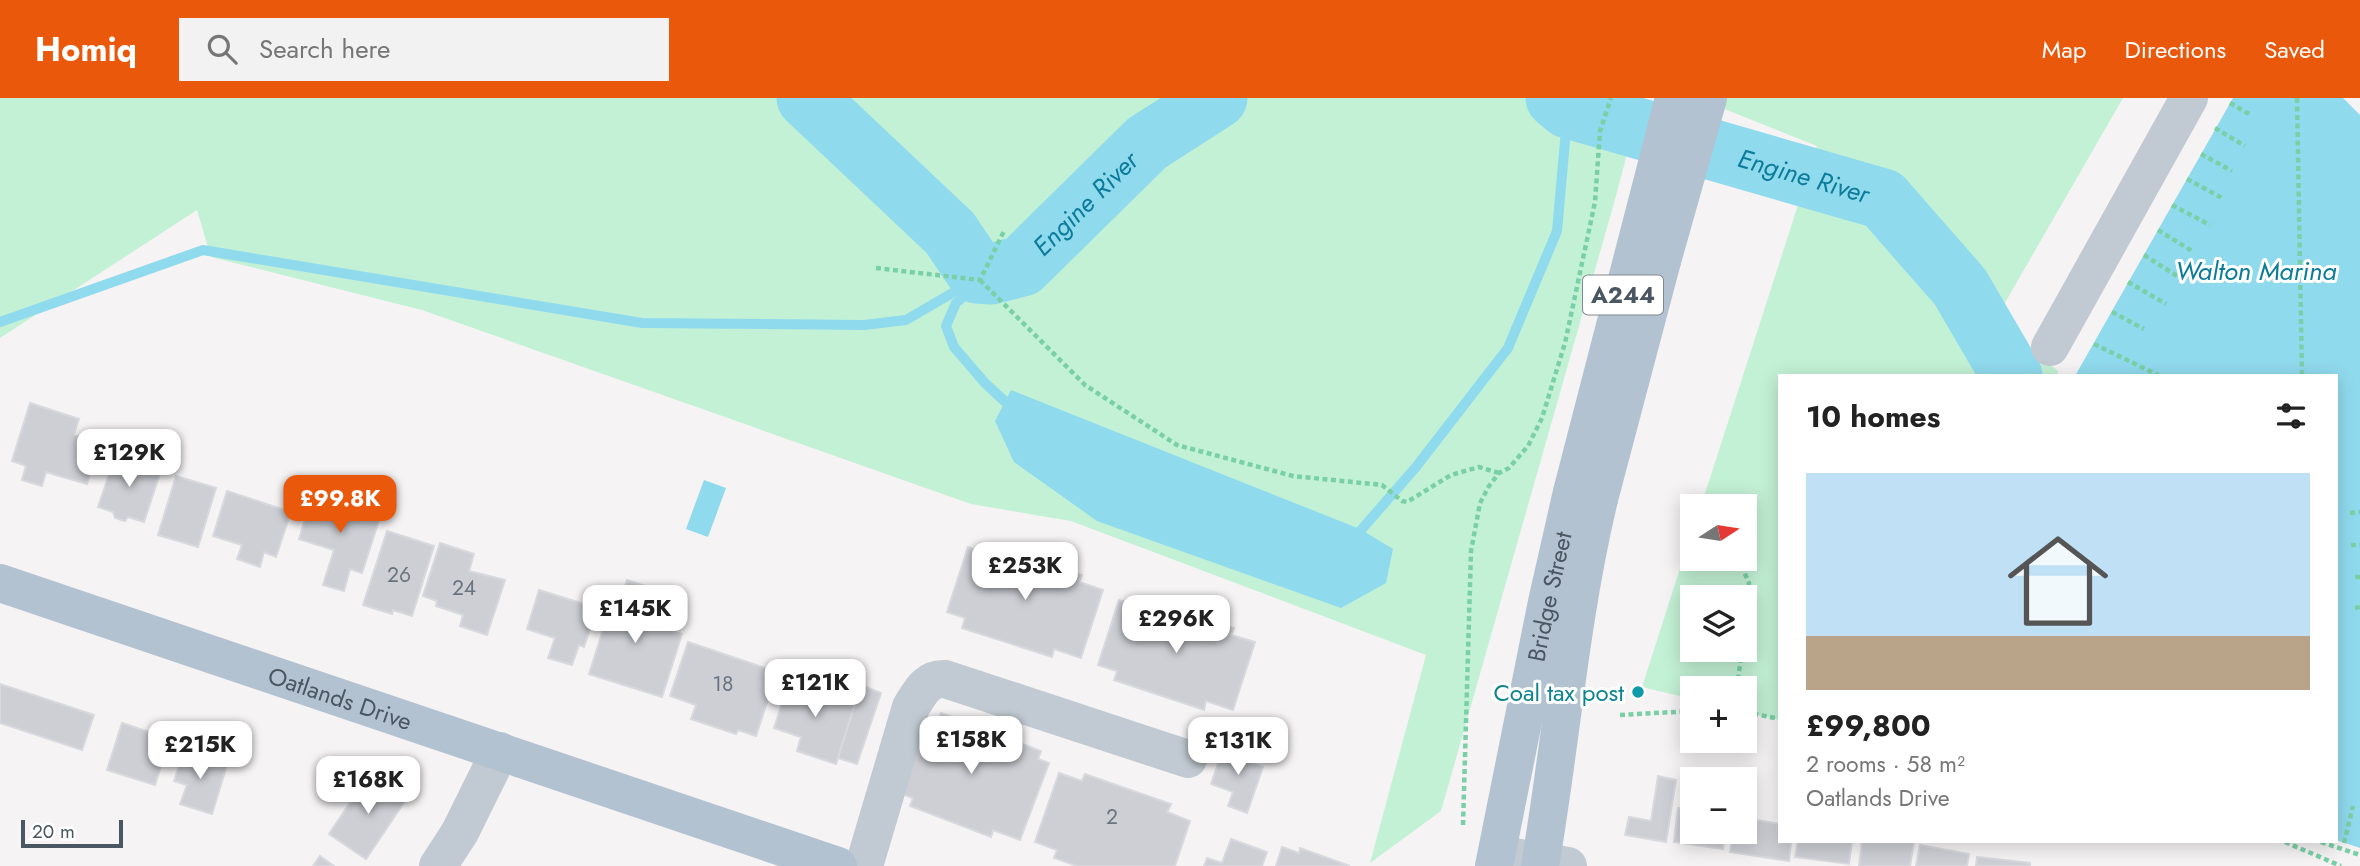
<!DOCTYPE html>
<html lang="en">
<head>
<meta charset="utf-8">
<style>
  :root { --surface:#fff; --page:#f2f2f2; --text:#222; --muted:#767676; --accent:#ea580c }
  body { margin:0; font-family:Jost,sans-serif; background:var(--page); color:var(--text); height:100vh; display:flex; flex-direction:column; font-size:26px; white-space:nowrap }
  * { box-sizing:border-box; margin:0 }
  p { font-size:23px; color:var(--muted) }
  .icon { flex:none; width:38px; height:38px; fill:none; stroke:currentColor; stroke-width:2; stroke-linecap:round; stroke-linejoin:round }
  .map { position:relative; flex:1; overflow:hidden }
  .sheet { position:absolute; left:1778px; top:276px; width:560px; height:469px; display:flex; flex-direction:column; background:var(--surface); border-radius:0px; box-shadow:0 4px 18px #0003 }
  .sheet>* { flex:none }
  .needle { width:46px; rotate:78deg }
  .buttons { position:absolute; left:1680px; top:396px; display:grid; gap:14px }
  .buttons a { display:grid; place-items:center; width:77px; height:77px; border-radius:0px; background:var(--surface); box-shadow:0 4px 18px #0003; font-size:35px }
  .scale { position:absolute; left:21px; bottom:18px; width:102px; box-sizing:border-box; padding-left:7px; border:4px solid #4a5661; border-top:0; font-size:19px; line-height:24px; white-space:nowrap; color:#4a5661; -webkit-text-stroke:5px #fff; paint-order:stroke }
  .price { position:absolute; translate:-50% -60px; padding:0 16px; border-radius:14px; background:#fff; color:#222; font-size:23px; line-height:46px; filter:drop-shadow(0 2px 4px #0008) }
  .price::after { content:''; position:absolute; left:50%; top:42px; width:21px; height:16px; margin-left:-10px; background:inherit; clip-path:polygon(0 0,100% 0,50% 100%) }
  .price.current { background:var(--accent); color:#fff }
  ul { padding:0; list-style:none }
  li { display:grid; align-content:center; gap:14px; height:371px; padding:0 28px }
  li span { display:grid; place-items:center; height:217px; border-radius:0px; color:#555 }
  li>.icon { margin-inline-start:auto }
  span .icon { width:126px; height:126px; fill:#fffc; stroke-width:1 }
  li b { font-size:30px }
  h2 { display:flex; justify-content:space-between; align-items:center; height:84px; padding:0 28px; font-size:30px }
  header { display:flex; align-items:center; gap:42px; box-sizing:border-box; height:98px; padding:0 35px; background:var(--accent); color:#fff }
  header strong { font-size:33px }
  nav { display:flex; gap:38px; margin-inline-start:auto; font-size:24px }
  .search { width:490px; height:63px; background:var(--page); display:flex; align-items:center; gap:18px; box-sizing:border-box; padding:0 24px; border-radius:0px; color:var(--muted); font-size:26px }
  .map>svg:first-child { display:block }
</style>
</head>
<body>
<header>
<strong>Homiq</strong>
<div class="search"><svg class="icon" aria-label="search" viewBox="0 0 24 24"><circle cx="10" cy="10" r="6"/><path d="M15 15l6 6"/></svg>Search here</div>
<nav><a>Map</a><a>Directions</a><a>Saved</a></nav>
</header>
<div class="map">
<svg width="2360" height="768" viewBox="0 0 2360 768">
  <rect width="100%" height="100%" fill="#f5f3f3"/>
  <g fill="#c3f1d5" fill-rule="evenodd">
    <path d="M0,0H1642L1614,105L1441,713L1370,765L1426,557L1071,423L971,406L422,212L211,159L197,112L0,240Z"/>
    <path d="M1697,0H2123L1995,222L2058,273L2057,278H1780V622L1745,614V590H1692V601L1642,589L1692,433V460H1745V408H1701L1817,48ZM1692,499H1745V551H1692Z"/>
  </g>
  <g fill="#90daee">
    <path d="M2233,0H2343L2360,17V750L2336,742V278H2075Z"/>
    <path d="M1011,292L1360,431L1393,451L1386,485L1341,510L1097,423L1014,364L995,323Z"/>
    <path d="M704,382L726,390L708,439L686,431Z"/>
  </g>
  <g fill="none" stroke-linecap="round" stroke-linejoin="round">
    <g stroke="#90daee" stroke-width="10">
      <path d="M991,176L956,205L946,228L954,249L985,285L1013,311"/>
      <path d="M0,224L203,152L642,225L864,227L906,222L973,183L977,175"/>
      <path d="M1351,440L1355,439L1416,369L1508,250L1557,133L1568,10"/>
    </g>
    <g stroke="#90daee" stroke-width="61">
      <path id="s1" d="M807,0L950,135L977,175L991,176L1022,168L1147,45L1217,0"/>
      <path id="s2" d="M1556,0L1568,10L1883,101L1960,189L2012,278"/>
    </g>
  </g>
  <g fill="#cdcfd5" stroke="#d7d9de" stroke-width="2">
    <path d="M30,305L79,321L74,337L100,345L87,386L46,374L42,388L22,382L26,368L12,363Z"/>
    <path d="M116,356L161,372L144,424L128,419L125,423L115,420L113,414L98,409Z"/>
    <path d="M176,378L216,390L198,449L158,437Z"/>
    <path d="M227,393L291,414L276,459L264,454L260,469L237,461L242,447L213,438Z"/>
    <path d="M313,394L381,416L362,475L350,471L344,493L323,487L334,452L299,441Z"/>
    <path d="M387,433L434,448L412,518L393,512L392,516L363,507Z"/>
    <path d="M440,445L474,456L469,473L505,482L487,537L460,528L463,517L436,508L437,503L423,498Z"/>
    <path d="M968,449L990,457L993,449L1082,477L1079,484L1103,492L1081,560L1054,551L1052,559L962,530L965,520L947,514Z"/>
    <path d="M627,482L654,491L644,524L682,536L662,599L589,576L609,513L616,515Z"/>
    <path d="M539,492L597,510L584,549L579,547L572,567L548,560L555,540L527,531Z"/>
    <path d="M1119,502L1142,510L1145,502L1234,530L1231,537L1255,544L1233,612L1206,603L1204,612L1114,582L1117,573L1098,567Z"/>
    <path d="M688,544L777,574L756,638L738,632L736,636L691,621L696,607L670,598Z"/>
    <path d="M790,580L843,597L841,603L855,607L836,666L797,653L801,639L774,630Z"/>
    <path d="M0,586L94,617L82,652L0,625Z"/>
    <path d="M861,587L881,595L857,666L838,660Z"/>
    <path d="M941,615L1041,653L1038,661L1049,665L1020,742L993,732L991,739L910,708L913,700L891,692L918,620L937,627Z"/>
    <path d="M122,625L170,641L155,687L107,672Z"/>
    <path d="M1234,647L1246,651L1250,664L1263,669L1247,715L1228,708L1233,694L1211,686L1222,654Z"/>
    <path d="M184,653L227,667L212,716L180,706L187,687L174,683Z"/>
    <path d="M370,675L407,700L366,761L329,736Z"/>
    <path d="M1059,675L1082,683L1085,676L1171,706L1167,714L1190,723L1175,768H1077L1054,760L1057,752L1035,744Z"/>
    <path d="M1658,678L1676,682L1666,744L1625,737L1629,719L1651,723Z"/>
    <path d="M1678,710L1692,711V733H1725L1723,751L1674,744Z"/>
    <path d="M1745,720L1780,726V744H1791L1789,763L1730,754L1734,733H1745Z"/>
    <path d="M1231,741L1267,754L1262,768H1204L1207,760L1222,765Z"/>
    <path d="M1798,744H1852L1849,766L1795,759Z"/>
    <path d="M1862,744H1914L1910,768H1859Z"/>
    <path d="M1920,747L1969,756L1967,768H1916Z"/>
    <path d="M1282,749L1299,755L1300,750L1350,768H1276Z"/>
    <path d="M320,758L334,768H313Z"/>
    <path d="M1977,759L2030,765V768H1976Z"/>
  </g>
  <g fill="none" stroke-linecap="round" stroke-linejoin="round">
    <g stroke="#7ad0a6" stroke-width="4.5" stroke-dasharray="5 3.5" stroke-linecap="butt">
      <path d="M2297,0L2302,278"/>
      <path d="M2230,5L2251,17"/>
      <path d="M2215,30L2245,48"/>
      <path d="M2201,56L2232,73"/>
      <path d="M2187,81L2224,101"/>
      <path d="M2172,107L2210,127"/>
      <path d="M2158,132L2192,153"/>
      <path d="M2144,157L2177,178"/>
      <path d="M876,170L980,182L1005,131"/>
      <path d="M980,182L1085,287L1177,347L1293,378L1382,387L1402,403L1407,404L1451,377L1479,369L1499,375"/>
      <path d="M2128,184L2166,206"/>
      <path d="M2112,214L2144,231"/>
      <path d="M2094,246L2160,278"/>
      <path d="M1689,413L1692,414"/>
      <path d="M2350,415L2360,414"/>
      <path d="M2351,447H2360"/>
      <path d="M1738,460L1749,485L1745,525"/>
      <path d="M2355,479H2360"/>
      <path d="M2355,510L2360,509"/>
      <path d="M1737,590L1742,551"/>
      <path d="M1745,614L1780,621"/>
      <path d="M1620,617L1692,613"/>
      <path d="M1463,727L1471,453L1480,405L1489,388L1499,375L1509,370L1528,348L1542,320L1565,245L1595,104L1600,33L1611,0"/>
      <path d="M2285,744L2341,768"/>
      <path d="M2321,744L2360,757"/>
      <path d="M2344,745L2353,708"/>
    </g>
    <g stroke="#c1cad2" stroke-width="38">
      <path d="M2050,249L2189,0"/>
      <path d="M1497,756L1568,768"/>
      <path d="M438,768L460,734L500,653"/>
      <path d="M864,768L911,609C920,595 926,580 945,581L1188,661"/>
    </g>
    <g stroke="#b3c2d1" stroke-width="38">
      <path d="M1662,163L1708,0"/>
      <path id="s3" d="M0,485L838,768"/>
      <path id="s4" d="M1494,768L1547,504L1572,394"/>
      <path d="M1540,768C1561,646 1570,522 1599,401"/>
    </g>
    <g stroke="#b3c2d1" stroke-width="38">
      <path d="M1572,394L1674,0"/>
      <path d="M1599,401L1662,163"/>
    </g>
  </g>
  <circle fill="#0f9aa8" stroke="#fff" stroke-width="2.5" cx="1638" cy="594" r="7"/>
  <g text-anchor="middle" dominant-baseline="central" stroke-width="6" stroke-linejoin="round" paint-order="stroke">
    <g font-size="21" fill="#6b747e">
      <text x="399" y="477">26</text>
      <text x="464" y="490">24</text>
      <text x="723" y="586">18</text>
      <text x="1112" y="719">2</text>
    </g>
    <rect fill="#fff" stroke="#808990" stroke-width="2" x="1583" y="177.5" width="80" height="39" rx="5"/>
    <g font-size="23" font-weight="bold" fill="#4a5661">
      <text x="1623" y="197">A244</text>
    </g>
    <g font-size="24" fill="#4a5661" stroke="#fff">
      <text stroke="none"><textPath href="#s4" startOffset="275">Bridge Street</textPath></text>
      <text stroke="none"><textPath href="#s3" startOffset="359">Oatlands Drive</textPath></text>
    </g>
    <g font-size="24" fill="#0d838f" stroke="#fff" text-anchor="end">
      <text x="1624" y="594">Coal tax post</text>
    </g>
    <g font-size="26" font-style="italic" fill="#0c7c9b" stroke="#fff">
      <text stroke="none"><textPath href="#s2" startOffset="261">Engine River</textPath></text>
      <text stroke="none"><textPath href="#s1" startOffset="380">Engine River</textPath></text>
      <text x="2256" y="173">Walton Marina</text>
    </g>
  </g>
</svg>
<div class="buttons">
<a><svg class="needle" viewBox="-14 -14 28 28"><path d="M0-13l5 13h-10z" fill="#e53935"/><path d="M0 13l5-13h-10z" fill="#767676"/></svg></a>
<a><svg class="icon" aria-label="layers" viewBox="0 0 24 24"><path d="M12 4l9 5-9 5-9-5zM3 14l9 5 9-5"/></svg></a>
<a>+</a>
<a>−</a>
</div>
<div class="scale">20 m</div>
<b class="price" style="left:129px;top:391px">£129K</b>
<b class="price current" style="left:340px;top:437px">£99.8K</b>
<b class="price" style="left:1025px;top:504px">£253K</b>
<b class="price" style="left:635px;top:547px">£145K</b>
<b class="price" style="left:1176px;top:557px">£296K</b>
<b class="price" style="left:815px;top:621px">£121K</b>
<b class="price" style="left:971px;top:678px">£158K</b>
<b class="price" style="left:1238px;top:679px">£131K</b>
<b class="price" style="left:200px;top:683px">£215K</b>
<b class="price" style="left:368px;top:718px">£168K</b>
<section class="sheet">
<h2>10 homes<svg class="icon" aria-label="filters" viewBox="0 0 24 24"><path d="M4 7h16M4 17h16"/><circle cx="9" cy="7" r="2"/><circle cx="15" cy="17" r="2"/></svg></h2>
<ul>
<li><span style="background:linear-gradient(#bfe0f5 75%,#b9a48a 0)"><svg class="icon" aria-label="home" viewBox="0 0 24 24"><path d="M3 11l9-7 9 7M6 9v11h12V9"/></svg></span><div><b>£99,800</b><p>2 rooms · 58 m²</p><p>Oatlands Drive</p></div></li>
</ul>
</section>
</div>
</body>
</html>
